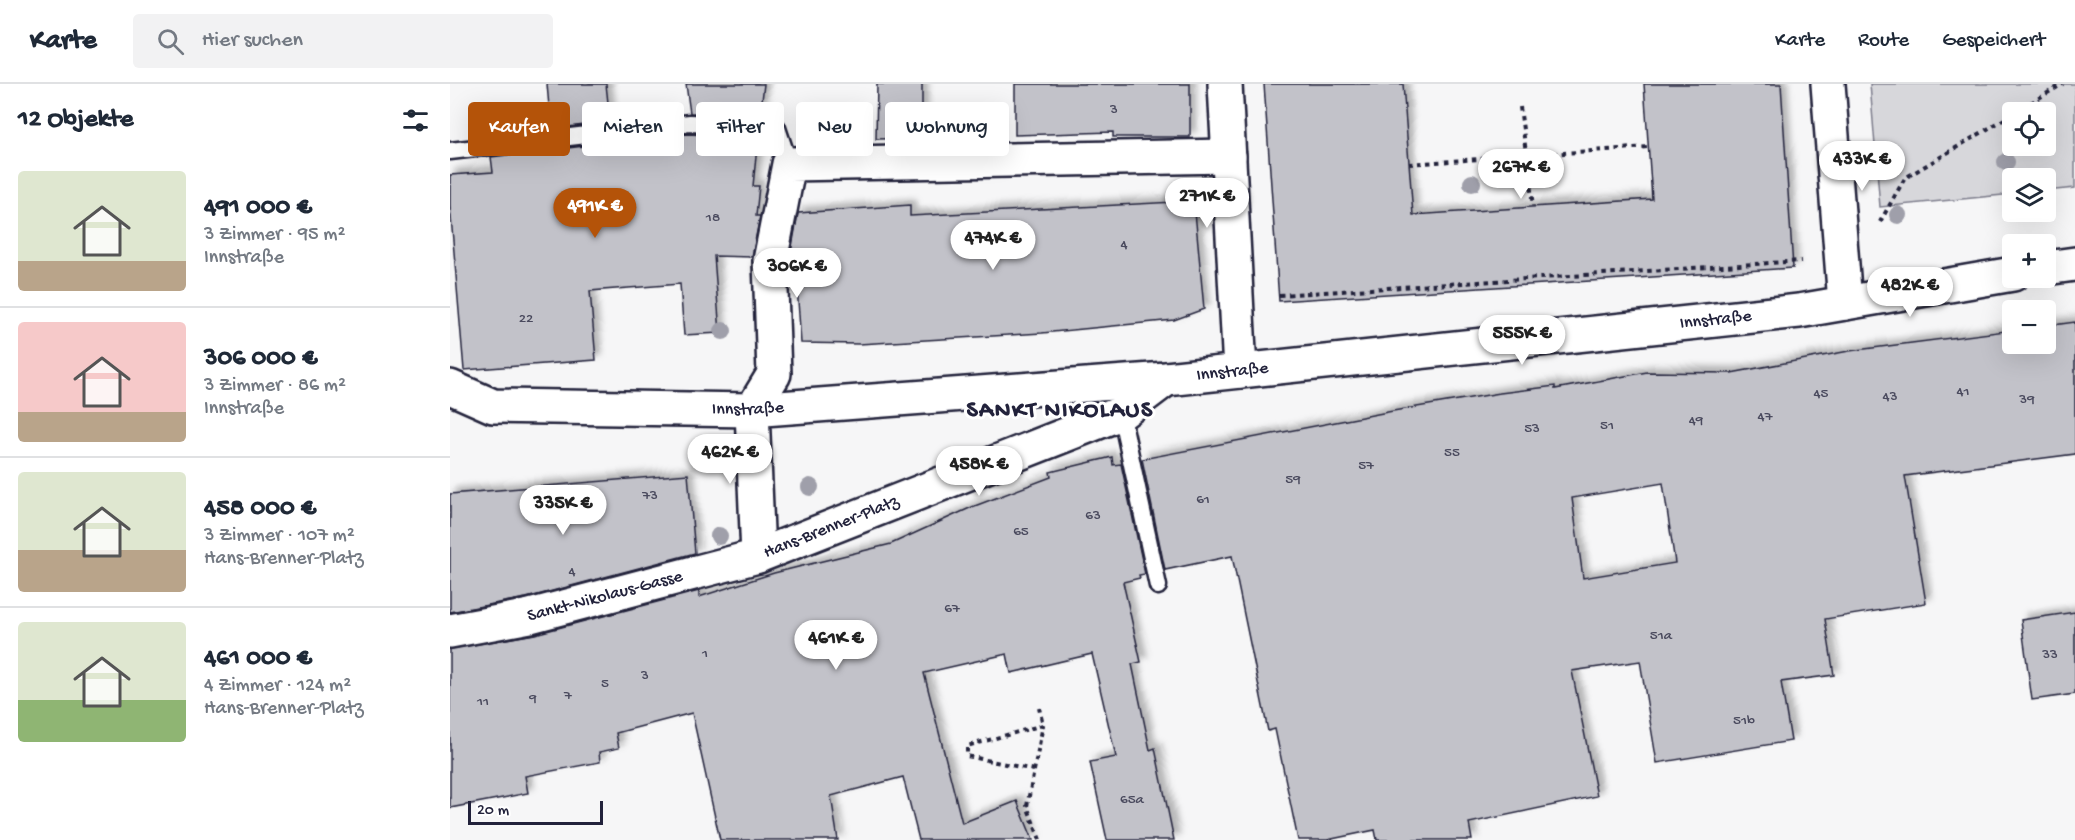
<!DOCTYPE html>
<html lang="de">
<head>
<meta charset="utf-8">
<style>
  :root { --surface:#fff; --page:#f2f2f3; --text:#1f2937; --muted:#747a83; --line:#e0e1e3; --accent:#b45309 }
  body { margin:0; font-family:"Gochi Hand",sans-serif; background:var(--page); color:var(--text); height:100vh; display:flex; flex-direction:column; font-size:22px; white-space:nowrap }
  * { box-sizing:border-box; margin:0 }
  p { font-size:20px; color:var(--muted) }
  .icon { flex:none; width:33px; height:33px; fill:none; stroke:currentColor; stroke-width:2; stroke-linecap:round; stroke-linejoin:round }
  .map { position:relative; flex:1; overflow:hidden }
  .sheet { display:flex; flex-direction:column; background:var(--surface); width:450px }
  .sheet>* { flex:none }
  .banner { position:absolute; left:18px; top:18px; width:570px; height:54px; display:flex; gap:12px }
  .controls { position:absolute; left:1552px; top:18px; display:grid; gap:12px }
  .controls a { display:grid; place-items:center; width:54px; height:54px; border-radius:6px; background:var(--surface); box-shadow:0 6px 24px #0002; font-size:30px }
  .scale { position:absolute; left:18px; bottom:15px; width:135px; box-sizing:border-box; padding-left:6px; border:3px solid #22223b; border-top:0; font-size:16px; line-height:21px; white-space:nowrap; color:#22223b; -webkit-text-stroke:4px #fff; paint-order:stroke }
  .price { position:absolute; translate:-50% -51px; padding:0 14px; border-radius:21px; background:#fff; color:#222; font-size:20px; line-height:39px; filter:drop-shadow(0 2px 3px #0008) }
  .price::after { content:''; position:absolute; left:50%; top:36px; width:18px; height:14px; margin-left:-9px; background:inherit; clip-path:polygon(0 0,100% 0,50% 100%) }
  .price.on { background:var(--accent); color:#fff }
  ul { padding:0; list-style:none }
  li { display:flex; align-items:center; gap:18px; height:150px; padding:0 18px }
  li+li { border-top:2px solid var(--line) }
  li span { display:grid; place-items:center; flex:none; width:168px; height:120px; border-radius:6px; color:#555 }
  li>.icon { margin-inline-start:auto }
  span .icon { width:72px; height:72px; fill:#fffc; stroke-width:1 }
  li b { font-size:26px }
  h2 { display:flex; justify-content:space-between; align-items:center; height:72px; padding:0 18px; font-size:26px }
  .pill { padding:0 21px; border-radius:6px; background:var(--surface); box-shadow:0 6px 24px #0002; font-size:21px; line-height:54px }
  .pill.on { background:var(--accent); color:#fff }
  header { display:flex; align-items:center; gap:36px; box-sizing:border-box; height:84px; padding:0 30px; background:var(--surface); border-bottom:2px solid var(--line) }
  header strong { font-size:28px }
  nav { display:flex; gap:33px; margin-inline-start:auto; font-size:21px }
  .search { width:420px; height:54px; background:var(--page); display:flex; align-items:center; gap:15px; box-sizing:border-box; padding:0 21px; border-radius:6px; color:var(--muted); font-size:22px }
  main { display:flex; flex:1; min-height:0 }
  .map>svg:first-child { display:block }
</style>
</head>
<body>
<header>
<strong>Karte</strong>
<div class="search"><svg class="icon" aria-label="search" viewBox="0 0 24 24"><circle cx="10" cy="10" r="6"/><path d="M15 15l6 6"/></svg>Hier suchen</div>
<nav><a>Karte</a><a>Route</a><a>Gespeichert</a></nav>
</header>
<main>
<section class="sheet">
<h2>12 Objekte<svg class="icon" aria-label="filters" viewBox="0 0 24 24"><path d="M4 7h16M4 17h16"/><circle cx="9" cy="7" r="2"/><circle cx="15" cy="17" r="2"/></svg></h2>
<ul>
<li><span style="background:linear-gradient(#dfe7d0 75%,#b9a48a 0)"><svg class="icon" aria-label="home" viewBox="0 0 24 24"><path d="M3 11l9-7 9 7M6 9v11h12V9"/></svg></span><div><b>491 000 €</b><p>3 Zimmer · 95 m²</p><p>Innstraße</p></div></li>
<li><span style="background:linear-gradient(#f6c9c9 75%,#b9a48a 0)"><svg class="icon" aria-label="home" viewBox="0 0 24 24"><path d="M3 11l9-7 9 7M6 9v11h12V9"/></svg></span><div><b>306 000 €</b><p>3 Zimmer · 86 m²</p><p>Innstraße</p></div></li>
<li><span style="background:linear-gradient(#dfe7d0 65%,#b9a48a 0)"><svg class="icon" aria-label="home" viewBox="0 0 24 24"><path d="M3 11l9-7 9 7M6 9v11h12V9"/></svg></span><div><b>458 000 €</b><p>3 Zimmer · 107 m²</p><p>Hans-Brenner-Platz</p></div></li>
<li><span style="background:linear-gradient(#dfe7d0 65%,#8fb573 0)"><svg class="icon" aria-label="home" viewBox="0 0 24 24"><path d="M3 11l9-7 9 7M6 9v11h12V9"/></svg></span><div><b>461 000 €</b><p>4 Zimmer · 124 m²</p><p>Hans-Brenner-Platz</p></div></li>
</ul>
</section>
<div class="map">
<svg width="1625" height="756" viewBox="0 0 1625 756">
  <defs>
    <filter id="shadow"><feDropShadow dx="5.5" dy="-5.5" stdDeviation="3" flood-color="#0004"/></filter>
  </defs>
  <rect width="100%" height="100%" fill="#f6f6f7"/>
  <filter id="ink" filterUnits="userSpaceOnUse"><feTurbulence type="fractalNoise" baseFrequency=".0167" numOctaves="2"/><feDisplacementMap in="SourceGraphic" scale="12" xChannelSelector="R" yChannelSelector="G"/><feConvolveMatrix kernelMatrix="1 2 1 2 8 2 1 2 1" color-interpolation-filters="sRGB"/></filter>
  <g filter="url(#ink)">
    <path fill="#d7d7db" stroke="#7c7c8b" stroke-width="1.5" fill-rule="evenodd" d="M1420,0H1625V104L1596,107V94H1563V110L1430,123ZM1563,28H1596V62H1563Z"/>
    <g fill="#c2c2c9" stroke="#22223b" stroke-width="1.5" fill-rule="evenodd" filter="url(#shadow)">
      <path d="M97,0H156L160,38L101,45Z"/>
      <path d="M236,0H314L310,33L240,29Z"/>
      <path d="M427,0H472V54L426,55Z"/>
      <path d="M565,0H740V53H663V48L565,51Z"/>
      <path d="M814,0H953L963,131L1202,115L1194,0H1331L1343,184L829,217Z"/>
      <path d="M237,50L308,53L303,102H309L306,132H310L302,173L264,172L270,249L234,251L230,200L140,207L146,276L14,286L0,121V91L43,88L41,73Z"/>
      <path d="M744,117L754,225L724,236L592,249L409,260L351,259L345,174H340L348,129L460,121V132Z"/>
      <path d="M1625,238V370L1455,392L1476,519L1375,535L1384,591L1331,598L1341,657L1207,679L1190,577L1122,587L1147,712L1019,739L1022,756H927L925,746L877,756H848L825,645L818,647L782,472L715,486L692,375L943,327L1050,309L1105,302V305L1197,288L1281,289L1399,267L1563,246V260H1596V242ZM1213,399L1225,479L1133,494L1122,414Z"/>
      <path d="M662,373L663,381L671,380L695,490L689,491L690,494L673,498L691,578L682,580L700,666L705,664L724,756H657L640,678L666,673L642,570L561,589L557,570L474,589L512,739L567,717L583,756H469L453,693L381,712L388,756H270L242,629L166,649L169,664L149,668L150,678L75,692L78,709L0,724V565L85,550L249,507V513L324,489L441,460L522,423L601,393L600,388Z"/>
      <path d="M238,390L245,469L76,514L0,528V410Z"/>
      <path d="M1625,528V610L1582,616L1571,536Z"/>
    </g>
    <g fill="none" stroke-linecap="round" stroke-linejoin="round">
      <defs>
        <g id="lane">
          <path d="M0,67L240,39L327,44L339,80"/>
          <path d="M671,329L708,502"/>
        </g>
        <g id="street">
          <path d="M775,0L790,287"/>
          <path d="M1378,0L1395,219"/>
          <path d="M308,472L302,326L324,290L320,177L339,80L779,72"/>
          <path id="s1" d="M0,547L80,532L308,472L671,329L716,295"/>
        </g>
        <g id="secondary">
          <path d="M1596,184L1625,180"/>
          <path id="s2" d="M0,303L43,322L302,326L716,295L1349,227L1563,190"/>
        </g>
      </defs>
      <use href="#lane" stroke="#22223b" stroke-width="21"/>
      <use href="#street" stroke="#22223b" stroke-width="38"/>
      <use href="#secondary" stroke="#22223b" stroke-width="38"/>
      <g stroke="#22223b" stroke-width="4" stroke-dasharray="4.5 4.5" stroke-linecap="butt">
        <path d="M1070,23L1083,122"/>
        <path d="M1565,28L1613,0"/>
        <path d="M959,80L1198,63"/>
        <path d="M1430,138L1455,94L1563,30"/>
        <path d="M829,211L1351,177"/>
        <path d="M584,686L517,672V662L593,641L589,624"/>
        <path d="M590,756L577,722L593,641"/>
      </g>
      <use href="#lane" stroke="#fff" stroke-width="16"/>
      <use href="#street" stroke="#fff" stroke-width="33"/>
      <use href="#secondary" stroke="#fff" stroke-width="33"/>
    </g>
    <g fill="#9f9faa">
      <circle cx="1556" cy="78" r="9"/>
      <circle cx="1022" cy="99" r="9"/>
      <circle cx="1448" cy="131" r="9"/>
      <circle cx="273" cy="247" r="9"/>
      <circle cx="267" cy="376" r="9"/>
      <circle cx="360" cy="403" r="9"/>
      <circle cx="269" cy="452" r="9"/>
    </g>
  </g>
  <g text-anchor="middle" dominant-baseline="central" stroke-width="6" stroke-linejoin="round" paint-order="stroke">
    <g font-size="15" fill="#4a4a5e">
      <text x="664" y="26">3</text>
      <text x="263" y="134">18</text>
      <text x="674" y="161">4</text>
      <text x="76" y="235">22</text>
      <text x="1513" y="308">41</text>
      <text x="1371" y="310">45</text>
      <text x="1440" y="313">43</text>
      <text x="1577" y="316">39</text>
      <text x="1315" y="333">47</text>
      <text x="1246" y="337">49</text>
      <text x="1157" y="342">51</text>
      <text x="1082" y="345">53</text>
      <text x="1002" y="369">55</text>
      <text x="916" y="382">57</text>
      <text x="843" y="396">59</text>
      <text x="200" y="412">73</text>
      <text x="753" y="416">61</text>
      <text x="643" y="432">63</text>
      <text x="571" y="448">65</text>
      <text x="122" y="488">4</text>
      <text x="502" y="525">67</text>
      <text x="1211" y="552">51a</text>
      <text x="255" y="570">1</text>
      <text x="1600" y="571">33</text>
      <text x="195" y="592">3</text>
      <text x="155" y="600">5</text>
      <text x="118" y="612">7</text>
      <text x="83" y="615">9</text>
      <text x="33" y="618">11</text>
      <text x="1294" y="637">51b</text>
      <text x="682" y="716">65a</text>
    </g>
    <g font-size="18" fill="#22223b" stroke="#fff">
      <text stroke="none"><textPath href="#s2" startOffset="1274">Innstraße</textPath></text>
      <text stroke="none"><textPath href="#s2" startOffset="788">Innstraße</textPath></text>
      <text stroke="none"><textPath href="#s2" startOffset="302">Innstraße</textPath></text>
      <text stroke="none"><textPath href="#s1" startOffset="396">Hans-Brenner-Platz</textPath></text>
      <text stroke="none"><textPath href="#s1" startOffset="159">Sankt-Nikolaus-Gasse</textPath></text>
    </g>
    <g font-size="24" font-weight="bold" letter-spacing="1.5" fill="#22223b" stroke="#fff">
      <text x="610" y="327">SANKT NIKOLAUS</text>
    </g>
  </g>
</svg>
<div class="controls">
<a><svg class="icon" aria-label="locate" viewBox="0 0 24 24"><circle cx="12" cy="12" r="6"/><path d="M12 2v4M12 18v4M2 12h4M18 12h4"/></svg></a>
<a><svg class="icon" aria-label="layers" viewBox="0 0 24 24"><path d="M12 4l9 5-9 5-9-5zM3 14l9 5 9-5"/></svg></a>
<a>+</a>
<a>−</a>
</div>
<div class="scale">20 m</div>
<b class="price" style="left:1412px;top:108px">433K €</b>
<b class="price" style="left:1071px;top:116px">267K €</b>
<b class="price" style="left:757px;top:145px">271K €</b>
<b class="price on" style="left:145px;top:155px">491K €</b>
<b class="price" style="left:543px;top:187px">474K €</b>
<b class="price" style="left:347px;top:215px">306K €</b>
<b class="price" style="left:1460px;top:234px">482K €</b>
<b class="price" style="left:1072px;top:282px">555K €</b>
<b class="price" style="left:280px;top:401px">462K €</b>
<b class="price" style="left:529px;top:413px">458K €</b>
<b class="price" style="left:113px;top:452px">335K €</b>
<b class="price" style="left:386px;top:587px">461K €</b>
<div class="banner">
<a class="pill on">Kaufen</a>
<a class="pill">Mieten</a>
<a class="pill">Filter</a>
<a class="pill">Neu</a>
<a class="pill">Wohnung</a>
</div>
</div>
</main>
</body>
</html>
